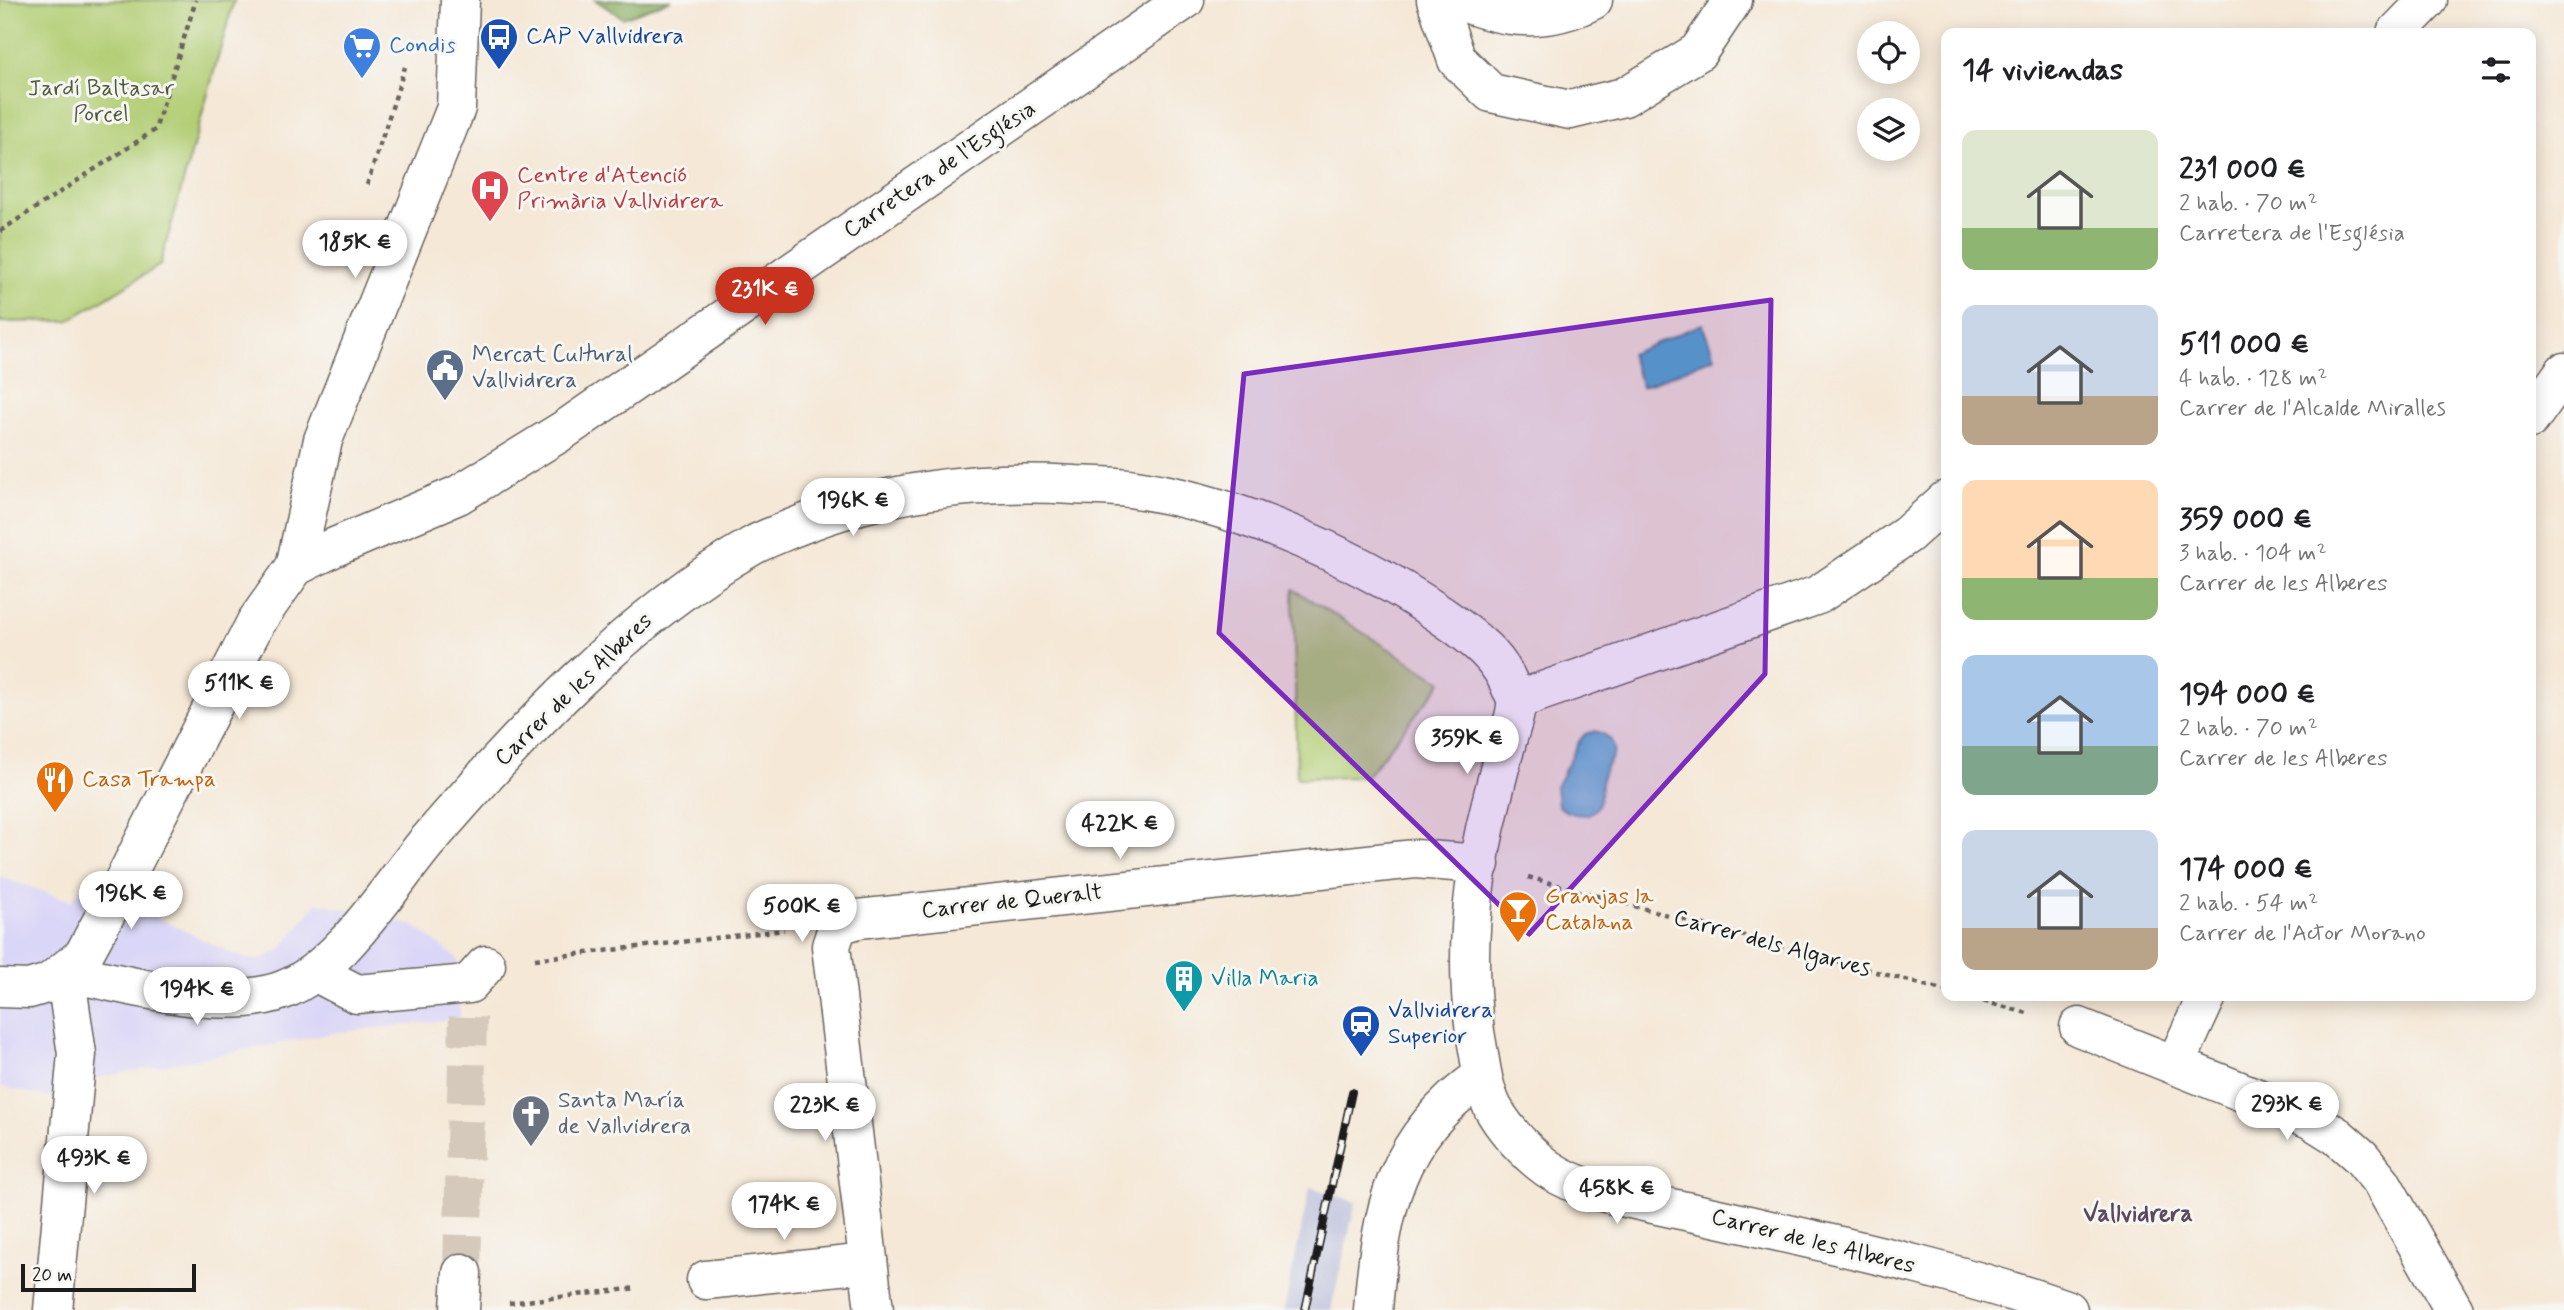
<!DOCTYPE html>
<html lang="es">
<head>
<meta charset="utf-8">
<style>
  :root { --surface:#fff; --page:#f6f6f6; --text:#202124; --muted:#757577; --accent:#c8321e }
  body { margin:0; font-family:Mynerve,sans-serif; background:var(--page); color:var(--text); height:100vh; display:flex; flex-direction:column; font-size:26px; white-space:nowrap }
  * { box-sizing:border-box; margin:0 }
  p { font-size:23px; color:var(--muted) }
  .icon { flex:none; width:38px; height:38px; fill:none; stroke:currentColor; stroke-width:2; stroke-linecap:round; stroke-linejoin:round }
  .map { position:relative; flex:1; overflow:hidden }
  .details { position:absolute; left:1941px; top:28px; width:595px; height:973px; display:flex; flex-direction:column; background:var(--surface); border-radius:14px; box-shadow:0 4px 18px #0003 }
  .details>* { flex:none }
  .fabs { position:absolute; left:1857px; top:21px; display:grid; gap:14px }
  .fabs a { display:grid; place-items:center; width:63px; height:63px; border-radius:50%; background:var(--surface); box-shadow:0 4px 18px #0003; font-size:35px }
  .scale { position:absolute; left:21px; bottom:18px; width:175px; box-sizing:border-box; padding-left:7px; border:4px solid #1c1c1c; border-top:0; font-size:19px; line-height:24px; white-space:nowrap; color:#1c1c1c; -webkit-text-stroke:5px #f6f6f2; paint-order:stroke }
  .price { position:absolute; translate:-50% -60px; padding:0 16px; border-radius:24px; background:#fff; color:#222; font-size:23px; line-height:46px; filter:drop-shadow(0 2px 4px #0008) }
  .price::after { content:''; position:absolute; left:50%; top:42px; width:21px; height:16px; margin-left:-10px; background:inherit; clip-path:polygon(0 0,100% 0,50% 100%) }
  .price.active { background:var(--accent); color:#fff }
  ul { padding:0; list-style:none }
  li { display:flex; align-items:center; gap:21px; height:175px; padding:0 21px }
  li span { display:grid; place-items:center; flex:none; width:196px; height:140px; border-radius:14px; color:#555 }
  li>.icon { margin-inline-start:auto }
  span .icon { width:84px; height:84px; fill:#fffc; stroke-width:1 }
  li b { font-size:30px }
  h2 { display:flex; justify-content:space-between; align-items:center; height:84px; padding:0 21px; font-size:30px }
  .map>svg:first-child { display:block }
</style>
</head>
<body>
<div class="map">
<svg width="2564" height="1310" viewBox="0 0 2564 1310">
  <rect width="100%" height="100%" fill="#f6f6f2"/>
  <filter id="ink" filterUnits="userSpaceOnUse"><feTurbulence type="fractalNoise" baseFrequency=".0143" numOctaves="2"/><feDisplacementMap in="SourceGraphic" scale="14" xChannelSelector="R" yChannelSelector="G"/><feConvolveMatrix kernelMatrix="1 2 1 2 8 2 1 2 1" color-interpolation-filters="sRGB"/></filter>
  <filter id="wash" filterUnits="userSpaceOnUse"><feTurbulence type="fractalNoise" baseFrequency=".00686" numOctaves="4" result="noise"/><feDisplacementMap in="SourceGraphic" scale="28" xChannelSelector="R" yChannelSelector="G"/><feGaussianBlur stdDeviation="1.57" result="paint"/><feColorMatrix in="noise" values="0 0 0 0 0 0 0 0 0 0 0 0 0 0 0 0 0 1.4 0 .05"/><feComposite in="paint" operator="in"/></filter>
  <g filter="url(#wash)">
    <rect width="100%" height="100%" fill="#f5e8d7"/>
    <path fill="#dad6f7" d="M0,877L71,901L86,883L235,955L248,959L259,960L280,950L317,902L414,926L457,958L460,1019L339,1032L96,1078L93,1115L50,1098L0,1086Z"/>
    <path fill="#c0c2dd" d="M1310,1187L1356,1202L1331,1310H1284Z"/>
    <g fill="#b2ce74" stroke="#677548" stroke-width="2">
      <path d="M0,0H234L160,265L68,321L0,322Z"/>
      <path d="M1293,589L1442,682L1366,777L1297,778Z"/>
    </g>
    <path fill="#8db166" stroke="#546641" stroke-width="2" d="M595,0H671L623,18Z"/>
    <g fill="#4dabcc" stroke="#346474" stroke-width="2">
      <path d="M1702,324L1715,357L1642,387L1630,354Z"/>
      <path d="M1596,731C1605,734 1613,739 1614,749C1614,758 1608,762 1605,769C1599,780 1602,791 1599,802C1595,821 1567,816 1558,805L1556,787L1580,740L1585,734Z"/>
    </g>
  </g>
  <g filter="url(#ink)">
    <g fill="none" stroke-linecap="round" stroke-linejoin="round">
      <path stroke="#d4c9bb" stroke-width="38" stroke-dasharray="38 19" stroke-linecap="butt" d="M462,1273L468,1017"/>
      <defs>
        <g id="minor">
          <path d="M1436,0L1457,60L1491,93L1570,110L1624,97L1698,52L1733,0"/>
          <path d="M2396,33L2428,0"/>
          <path d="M2530,419L2564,372"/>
          <path d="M295,567L323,440L456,108L460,0"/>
          <path d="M1517,700L1818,595L1907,535L1946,500"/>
          <path d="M315,972L357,994L469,984L486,965"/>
          <path d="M2079,1027L2310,1119L2337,1136L2361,1157L2382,1183L2454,1310"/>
          <path d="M2175,1065L2207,996"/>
          <path d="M706,1280L868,1263"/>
          <path d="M460,1309L462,1273"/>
          <path d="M53,1310L77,1054L65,972C127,984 222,1013 283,990C339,969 388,889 426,843C516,738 631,614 752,546C764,539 777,535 790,529C883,491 973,479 1074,485C1092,486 1111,486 1129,488C1239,503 1369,562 1458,627C1482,645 1500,660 1511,688C1513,692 1516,696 1516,701C1517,712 1510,730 1507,741C1501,763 1495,786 1490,808C1470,888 1463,974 1479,1055C1482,1073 1485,1092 1493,1108C1504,1128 1521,1146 1538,1161C1569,1188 1613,1195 1653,1204C1689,1212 1725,1219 1761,1228C1864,1251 1969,1275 2068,1310"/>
          <path d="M874,1310L831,946L838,925L858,919L1415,859L1480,864"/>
          <path d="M1373,1310C1381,1208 1394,1138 1482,1076"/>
        </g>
        <g id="major">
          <path d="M1459,0C1505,20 1548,23 1593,0"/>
          <path d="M0,988L29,989L49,983L83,956L121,886L256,622L295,567L335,547L458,495L564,430L1185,0"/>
        </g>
      </defs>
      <use href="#minor" stroke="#68635d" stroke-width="41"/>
      <use href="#major" stroke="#68635d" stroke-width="41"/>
      <g stroke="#68635d" stroke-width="4.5" stroke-dasharray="5 5" stroke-linecap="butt">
        <path d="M367,185L405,67"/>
        <path d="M0,231L155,130L196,0"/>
        <path d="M1528,877L1946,991"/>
        <path d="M535,959L784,930"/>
        <path d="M1964,996L2031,1014"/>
        <path d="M509,1303L637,1288"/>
      </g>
      <use href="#minor" stroke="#fff" stroke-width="38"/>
      <use href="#major" stroke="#fff" stroke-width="38"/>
      <defs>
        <path id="rail" d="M1305,1310L1352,1092"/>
      </defs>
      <use href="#rail" stroke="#1c1c1c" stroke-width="8"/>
      <use href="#rail" stroke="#f6f6f2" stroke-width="5" stroke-dasharray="16" stroke-linecap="butt"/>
    </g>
  </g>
  <path fill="#7b2cbf" fill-opacity="0.2" stroke="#7b2cbf" stroke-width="5" stroke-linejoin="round" d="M1771,300L1765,674L1529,934L1219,633L1244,374Z"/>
  <defs>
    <symbol id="bus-pin" viewBox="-11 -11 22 30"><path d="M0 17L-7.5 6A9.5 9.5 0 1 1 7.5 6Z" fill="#1a4fb4" stroke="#f6f6f2"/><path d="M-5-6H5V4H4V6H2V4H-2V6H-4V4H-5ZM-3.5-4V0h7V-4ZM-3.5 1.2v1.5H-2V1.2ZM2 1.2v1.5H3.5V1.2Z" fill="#fff"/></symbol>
    <symbol id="supermarket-pin" viewBox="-11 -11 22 30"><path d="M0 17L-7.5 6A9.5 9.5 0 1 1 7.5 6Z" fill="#3f7fe0" stroke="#f6f6f2"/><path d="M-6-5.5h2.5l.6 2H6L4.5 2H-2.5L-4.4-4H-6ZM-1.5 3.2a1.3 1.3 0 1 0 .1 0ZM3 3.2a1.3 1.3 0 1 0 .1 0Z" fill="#fff"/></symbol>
    <symbol id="hospital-pin" viewBox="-11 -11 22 30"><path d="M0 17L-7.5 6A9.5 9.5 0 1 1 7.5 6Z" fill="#e0444e" stroke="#f6f6f2"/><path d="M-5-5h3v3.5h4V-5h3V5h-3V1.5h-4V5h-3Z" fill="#fff"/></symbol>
    <symbol id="civic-pin" viewBox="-11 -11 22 30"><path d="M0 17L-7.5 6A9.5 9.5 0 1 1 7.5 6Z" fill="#5c6f8a" stroke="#f6f6f2"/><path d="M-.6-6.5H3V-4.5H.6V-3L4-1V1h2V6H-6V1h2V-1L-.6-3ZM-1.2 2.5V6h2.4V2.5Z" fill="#fff"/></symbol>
    <symbol id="restaurant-pin" viewBox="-11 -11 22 30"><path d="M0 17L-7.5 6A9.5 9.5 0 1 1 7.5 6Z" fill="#e8710a" stroke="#f6f6f2"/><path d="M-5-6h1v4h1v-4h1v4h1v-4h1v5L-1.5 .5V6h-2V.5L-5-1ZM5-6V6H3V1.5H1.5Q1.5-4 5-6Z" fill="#fff"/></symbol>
    <symbol id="bar-pin" viewBox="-11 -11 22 30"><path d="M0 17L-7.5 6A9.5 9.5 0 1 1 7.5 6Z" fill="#e8710a" stroke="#f6f6f2"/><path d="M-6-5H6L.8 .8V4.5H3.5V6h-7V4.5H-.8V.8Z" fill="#fff"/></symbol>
    <symbol id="building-pin" viewBox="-11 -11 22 30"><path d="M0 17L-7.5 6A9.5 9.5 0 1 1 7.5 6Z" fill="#0f9aa8" stroke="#f6f6f2"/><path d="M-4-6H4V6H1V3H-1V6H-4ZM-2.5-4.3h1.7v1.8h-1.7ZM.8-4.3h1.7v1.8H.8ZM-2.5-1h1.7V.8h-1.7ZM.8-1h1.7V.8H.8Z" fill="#fff"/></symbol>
    <symbol id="station-pin" viewBox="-11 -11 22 30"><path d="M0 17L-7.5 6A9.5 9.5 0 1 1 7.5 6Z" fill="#1a4fb4" stroke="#f6f6f2"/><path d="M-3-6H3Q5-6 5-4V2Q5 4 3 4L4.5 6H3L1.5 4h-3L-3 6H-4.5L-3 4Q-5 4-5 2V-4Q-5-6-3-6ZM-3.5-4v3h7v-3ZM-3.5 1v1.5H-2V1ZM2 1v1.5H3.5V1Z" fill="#fff"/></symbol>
    <symbol id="church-pin" viewBox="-11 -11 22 30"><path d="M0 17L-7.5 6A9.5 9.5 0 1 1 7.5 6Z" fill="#6b7280" stroke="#f6f6f2"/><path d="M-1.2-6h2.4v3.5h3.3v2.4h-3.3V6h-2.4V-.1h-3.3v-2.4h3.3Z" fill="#fff"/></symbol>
  </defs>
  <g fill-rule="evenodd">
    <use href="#bus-pin" x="477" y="15" width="44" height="60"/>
    <use href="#supermarket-pin" x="340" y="24" width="44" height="60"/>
    <use href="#hospital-pin" x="468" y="167" width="44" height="60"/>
    <use href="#civic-pin" x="423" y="346" width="44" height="60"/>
    <use href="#restaurant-pin" x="33" y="758" width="44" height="60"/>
    <use href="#bar-pin" x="1496" y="888" width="44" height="60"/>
    <use href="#building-pin" x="1162" y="957" width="44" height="60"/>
    <use href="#station-pin" x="1339" y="1002" width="44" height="60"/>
    <use href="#church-pin" x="509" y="1092" width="44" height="60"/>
  </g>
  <g text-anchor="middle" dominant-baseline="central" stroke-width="6" stroke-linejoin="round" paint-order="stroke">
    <g font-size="23" fill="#164399" stroke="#f6f6f2" text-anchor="start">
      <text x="526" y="37">CAP Vallvidrera</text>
      <text x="1388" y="1011">Vallvidrera<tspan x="1388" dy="26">Superior</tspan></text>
    </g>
    <g font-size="23" fill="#366cbe" stroke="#f6f6f2" text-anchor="start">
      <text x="389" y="46">Condis</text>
    </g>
    <g font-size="23" fill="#505a3b" stroke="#f6f6f2">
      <text x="101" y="89">Jardí Baltasar<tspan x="101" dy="26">Porcel</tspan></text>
    </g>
    <g font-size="23" fill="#1c1c1c" stroke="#f6f6f2">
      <text transform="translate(940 170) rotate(-34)">Carretera de l'Església</text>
      <text transform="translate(574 690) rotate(-44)">Carrer de les Alberes</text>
      <text transform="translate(1012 902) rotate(-6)">Carrer de Queralt</text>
      <text transform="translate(1772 944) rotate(15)">Carrer dels Algarves</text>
      <text transform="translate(1813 1242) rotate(14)">Carrer de les Alberes</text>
    </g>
    <g font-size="23" fill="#be3a42" stroke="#f6f6f2" text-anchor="start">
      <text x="517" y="176">Centre d'Atenció<tspan x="517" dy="26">Primària Vallvidrera</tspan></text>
    </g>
    <g font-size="23" fill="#4e5e75" stroke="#f6f6f2" text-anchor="start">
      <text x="472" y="355">Mercat Cultural<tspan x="472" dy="26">Vallvidrera</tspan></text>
    </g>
    <g font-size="23" fill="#c56008" stroke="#f6f6f2" text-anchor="start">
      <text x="82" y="780">Casa Trampa</text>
      <text x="1545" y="897">Granjas la<tspan x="1545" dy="26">Catalana</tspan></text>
    </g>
    <g font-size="23" fill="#0d838f" stroke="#f6f6f2" text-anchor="start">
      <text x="1211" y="979">Villa Maria</text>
    </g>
    <g font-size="23" fill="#5b616d" stroke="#f6f6f2" text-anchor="start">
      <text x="558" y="1101">Santa María<tspan x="558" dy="26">de Vallvidrera</tspan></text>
    </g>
    <g font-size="24" font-weight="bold" fill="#5b4a5e" stroke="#f6f6f2">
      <text x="2138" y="1214">Vallvidrera</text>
    </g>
  </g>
</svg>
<div class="fabs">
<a><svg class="icon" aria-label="locate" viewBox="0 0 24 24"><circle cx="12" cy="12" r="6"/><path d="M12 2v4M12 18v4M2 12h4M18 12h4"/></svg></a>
<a><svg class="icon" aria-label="layers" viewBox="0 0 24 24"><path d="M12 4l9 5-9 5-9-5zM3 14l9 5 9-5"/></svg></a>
</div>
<div class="scale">20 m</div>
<b class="price" style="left:355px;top:280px">185K €</b>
<b class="price active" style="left:765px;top:327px">231K €</b>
<b class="price" style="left:853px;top:538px">196K €</b>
<b class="price" style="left:239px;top:721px">511K €</b>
<b class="price" style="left:1467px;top:776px">359K €</b>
<b class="price" style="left:1120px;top:861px">422K €</b>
<b class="price" style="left:131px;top:931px">196K €</b>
<b class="price" style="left:802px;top:944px">500K €</b>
<b class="price" style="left:197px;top:1027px">194K €</b>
<b class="price" style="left:2287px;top:1142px">293K €</b>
<b class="price" style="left:825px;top:1143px">223K €</b>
<b class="price" style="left:94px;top:1196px">493K €</b>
<b class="price" style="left:1617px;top:1226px">458K €</b>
<b class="price" style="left:784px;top:1242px">174K €</b>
<section class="details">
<h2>14 viviendas<svg class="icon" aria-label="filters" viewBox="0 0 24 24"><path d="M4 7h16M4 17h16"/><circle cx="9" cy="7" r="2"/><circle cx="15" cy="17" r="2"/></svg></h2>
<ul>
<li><span style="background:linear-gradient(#dfe7d0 70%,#8fb573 0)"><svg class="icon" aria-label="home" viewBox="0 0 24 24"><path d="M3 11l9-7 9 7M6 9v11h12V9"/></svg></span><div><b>231 000 €</b><p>2 hab. · 70 m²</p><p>Carretera de l'Església</p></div></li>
<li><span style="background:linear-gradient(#c9d6e8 65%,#b9a48a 0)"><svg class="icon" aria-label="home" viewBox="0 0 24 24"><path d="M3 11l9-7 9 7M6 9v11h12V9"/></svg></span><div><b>511 000 €</b><p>4 hab. · 128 m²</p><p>Carrer de l'Alcalde Miralles</p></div></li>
<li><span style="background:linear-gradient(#ffd9b3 70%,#8fb573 0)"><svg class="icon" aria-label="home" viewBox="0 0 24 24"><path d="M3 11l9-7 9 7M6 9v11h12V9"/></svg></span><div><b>359 000 €</b><p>3 hab. · 104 m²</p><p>Carrer de les Alberes</p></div></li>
<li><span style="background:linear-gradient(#a9c7e8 65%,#7fa58c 0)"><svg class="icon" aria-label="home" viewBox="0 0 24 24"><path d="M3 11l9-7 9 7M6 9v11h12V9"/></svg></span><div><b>194 000 €</b><p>2 hab. · 70 m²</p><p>Carrer de les Alberes</p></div></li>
<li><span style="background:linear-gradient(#c9d6e8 70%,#b9a48a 0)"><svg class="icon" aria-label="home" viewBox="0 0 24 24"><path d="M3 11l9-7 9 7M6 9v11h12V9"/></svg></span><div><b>174 000 €</b><p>2 hab. · 54 m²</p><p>Carrer de l'Actor Morano</p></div></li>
</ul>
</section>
</div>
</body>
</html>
